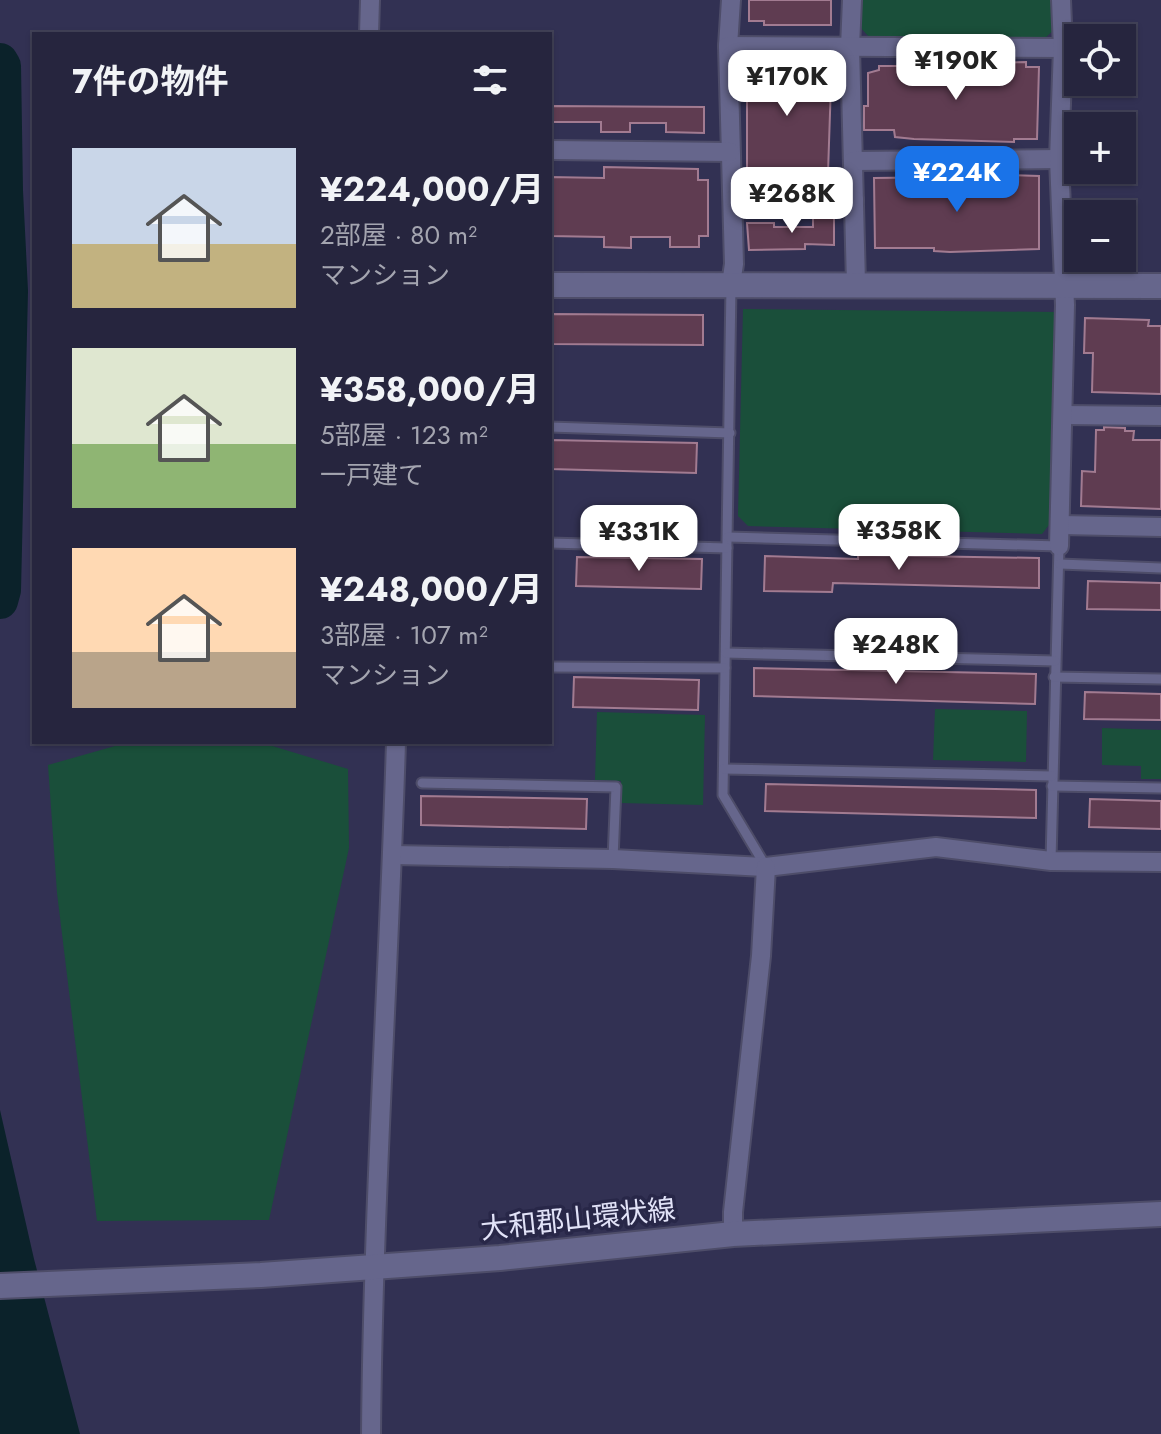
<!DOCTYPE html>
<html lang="ja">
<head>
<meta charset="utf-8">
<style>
  :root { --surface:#26253e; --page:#2e2d45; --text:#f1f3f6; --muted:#a4a5b0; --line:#424258; --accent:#1a73e8 }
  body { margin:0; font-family:Jost,"Noto Sans JP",sans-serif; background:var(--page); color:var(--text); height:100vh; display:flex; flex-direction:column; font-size:30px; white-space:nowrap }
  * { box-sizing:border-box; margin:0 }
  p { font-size:26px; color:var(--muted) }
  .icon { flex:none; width:44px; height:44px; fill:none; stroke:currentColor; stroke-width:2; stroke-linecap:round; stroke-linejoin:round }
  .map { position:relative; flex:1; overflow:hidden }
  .panel { position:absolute; left:32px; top:32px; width:520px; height:712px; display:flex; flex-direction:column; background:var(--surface); border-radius:0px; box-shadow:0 2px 6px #0004,0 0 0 2px var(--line) }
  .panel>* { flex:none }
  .controls { position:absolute; left:1064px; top:24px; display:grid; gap:16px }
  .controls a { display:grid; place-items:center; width:72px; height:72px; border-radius:0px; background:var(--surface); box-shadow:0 2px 6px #0004,0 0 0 2px var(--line); font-size:40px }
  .price { position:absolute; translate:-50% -68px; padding:0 18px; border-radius:16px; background:#fff; color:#222; font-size:26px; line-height:52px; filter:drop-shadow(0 2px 4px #0008) }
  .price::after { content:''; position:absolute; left:50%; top:48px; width:24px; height:18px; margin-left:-12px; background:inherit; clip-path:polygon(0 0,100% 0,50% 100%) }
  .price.on { background:var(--accent); color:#fff }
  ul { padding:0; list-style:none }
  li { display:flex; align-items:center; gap:24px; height:200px; padding:0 40px }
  li span { display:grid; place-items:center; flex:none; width:224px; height:160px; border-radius:0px; color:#555 }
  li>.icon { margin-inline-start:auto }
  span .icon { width:96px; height:96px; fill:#fffc; stroke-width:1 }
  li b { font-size:34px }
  h2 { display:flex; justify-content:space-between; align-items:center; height:96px; padding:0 40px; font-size:34px }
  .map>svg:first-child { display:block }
</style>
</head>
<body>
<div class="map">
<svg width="1161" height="1434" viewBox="0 0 1161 1434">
  <rect width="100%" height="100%" fill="#323153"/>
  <g fill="#1a4f3a">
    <path d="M862,0H1053L1055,29L1045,38L869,37L860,27Z"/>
    <path d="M743,309L1056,312L1052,521L1042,534L748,526L738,516Z"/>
    <path d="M935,709L1027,711L1026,762L933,760Z"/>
    <path d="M597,712L705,715L703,805L620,803L621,781L595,780Z"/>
    <path d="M1102,728L1161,730V779H1141V766L1102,765Z"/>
    <path d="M129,742L266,744L348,769L349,848L269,1220L97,1221L57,893L48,765Z"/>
  </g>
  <path fill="#0b222a" d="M0,1110L34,1259L80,1434H0Z"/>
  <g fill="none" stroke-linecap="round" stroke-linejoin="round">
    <path stroke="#0b222a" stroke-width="36" d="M0,61L3,66L5,191L10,291L3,590L0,601"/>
  </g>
  <g fill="#5f3c51" stroke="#a27b91" stroke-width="2">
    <path d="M749,0H831V25H764V21H749Z"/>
    <path d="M943,60L965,61V64L1026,62V67H1039L1037,139H1014V142L914,139L895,137L894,130H864V106H868V73L879,70V66H904V71H936V64H943Z"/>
    <path d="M750,61L835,63V83H831L828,173H782V177H772V182H747V90H741V72H743V66H749Z"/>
    <path d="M550,106L704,107V133L666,132V123H630V132H601V122H550Z"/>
    <path d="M604,167L698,169V180H708V236H699V247H670V237H631V248L604,247V237L550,236V177L604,178Z"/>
    <path d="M1003,175L1039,176V249L950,252L934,251V248H875L874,178L955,177V180H1003Z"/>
    <path d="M813,214H834V245L805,244V249L749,250L747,223H774V227H813Z"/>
    <path d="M550,314L703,315V345L550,344Z"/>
    <path d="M1085,318L1149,320L1148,326H1161V394L1092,392L1093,353H1084Z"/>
    <path d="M1104,427L1125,428V431H1134L1133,440H1161V509L1081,506L1082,471L1095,472L1096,430H1104Z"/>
    <path d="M550,440L697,443L696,473L550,469Z"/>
    <path d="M858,555L1039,558V588L833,583L832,592L764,591L765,556L858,559Z"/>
    <path d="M577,557L702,559L701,589L576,586Z"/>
    <path d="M1088,581L1161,583V610L1087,609Z"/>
    <path d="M754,668L1036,674L1035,704L754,696Z"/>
    <path d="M574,677L699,680L698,710L573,707Z"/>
    <path d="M1085,692L1161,694V720L1084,719Z"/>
    <path d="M766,784L1036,790V818L765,811Z"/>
    <path d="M421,796L587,799L586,829L421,825Z"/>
    <path d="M1090,799L1161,801V829L1089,827Z"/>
  </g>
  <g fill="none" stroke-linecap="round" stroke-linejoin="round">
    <defs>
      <g id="lane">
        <path d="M731,286L723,795L766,867"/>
        <path d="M550,427L730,433"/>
        <path d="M728,537L1059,546L1051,861"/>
        <path d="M550,543L727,548"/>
        <path d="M1060,564L1161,568"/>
        <path d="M726,653L1055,661"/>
        <path d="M550,667L725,668"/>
        <path d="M1054,677L1161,679"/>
        <path d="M724,769L1052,776"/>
        <path d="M422,783L616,787L613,859"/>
        <path d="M1052,786L1161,788"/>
      </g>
      <g id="street">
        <path d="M731,0L728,46L734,264L731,284"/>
        <path d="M852,0L850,47L856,284"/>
        <path d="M369,34L370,0"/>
        <path d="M728,46L1063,48"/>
        <path d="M550,150L730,152"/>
        <path d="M853,161L1059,159"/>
        <path d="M734,199L854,200"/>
        <path d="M1063,415L1161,416"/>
        <path d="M1061,525L1161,527"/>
        <path d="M1059,546L1065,305L1059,159L1063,48L1061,0"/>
        <path d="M393,855L613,859L766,867L936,847L1051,861L1161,862"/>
        <path d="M733,1234V1212L761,956L766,867"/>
        <path d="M371,1434C373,1203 389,973 396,742"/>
      </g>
      <g id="secondary">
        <path d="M550,285L1161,286"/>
        <path d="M0,1286L261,1275L500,1258L733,1234L1161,1214"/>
      </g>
    </defs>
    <use href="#lane" stroke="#4e4d69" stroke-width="13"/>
    <use href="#street" stroke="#4e4d69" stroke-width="22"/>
    <use href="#secondary" stroke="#4e4d69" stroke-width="28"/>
    <use href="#lane" stroke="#66668c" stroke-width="9"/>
    <use href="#street" stroke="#66668c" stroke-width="18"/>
    <use href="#secondary" stroke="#66668c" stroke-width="24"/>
  </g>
  <g text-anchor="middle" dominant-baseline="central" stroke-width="7" stroke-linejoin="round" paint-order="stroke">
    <g font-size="28" fill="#e2e3f8" stroke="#282748">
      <text transform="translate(578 1219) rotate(-6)">大和郡山環状線</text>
    </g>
  </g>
</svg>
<div class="controls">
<a><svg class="icon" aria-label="locate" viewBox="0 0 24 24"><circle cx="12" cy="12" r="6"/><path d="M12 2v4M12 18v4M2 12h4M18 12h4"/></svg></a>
<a>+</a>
<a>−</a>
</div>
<b class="price" style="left:956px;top:102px">¥190K</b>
<b class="price" style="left:787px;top:118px">¥170K</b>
<b class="price on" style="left:957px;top:214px">¥224K</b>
<b class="price" style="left:792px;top:235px">¥268K</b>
<b class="price" style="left:899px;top:572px">¥358K</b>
<b class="price" style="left:639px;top:573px">¥331K</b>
<b class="price" style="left:896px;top:686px">¥248K</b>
<section class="panel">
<h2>7件の物件<svg class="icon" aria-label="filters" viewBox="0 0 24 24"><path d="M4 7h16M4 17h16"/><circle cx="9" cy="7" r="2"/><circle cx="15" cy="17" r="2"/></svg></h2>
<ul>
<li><span style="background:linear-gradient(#c9d6e8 60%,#c2b280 0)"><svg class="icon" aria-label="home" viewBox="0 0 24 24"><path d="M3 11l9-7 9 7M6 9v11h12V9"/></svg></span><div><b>¥224,000/月</b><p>2部屋 · 80 m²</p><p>マンション</p></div></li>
<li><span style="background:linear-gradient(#dfe7d0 60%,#8fb573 0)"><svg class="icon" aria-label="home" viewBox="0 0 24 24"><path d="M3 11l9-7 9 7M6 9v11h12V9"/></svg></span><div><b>¥358,000/月</b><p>5部屋 · 123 m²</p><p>一戸建て</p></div></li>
<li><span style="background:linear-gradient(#ffd9b3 65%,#b9a48a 0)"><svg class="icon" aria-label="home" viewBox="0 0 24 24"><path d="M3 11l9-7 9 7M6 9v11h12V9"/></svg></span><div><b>¥248,000/月</b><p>3部屋 · 107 m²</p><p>マンション</p></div></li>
</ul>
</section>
</div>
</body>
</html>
